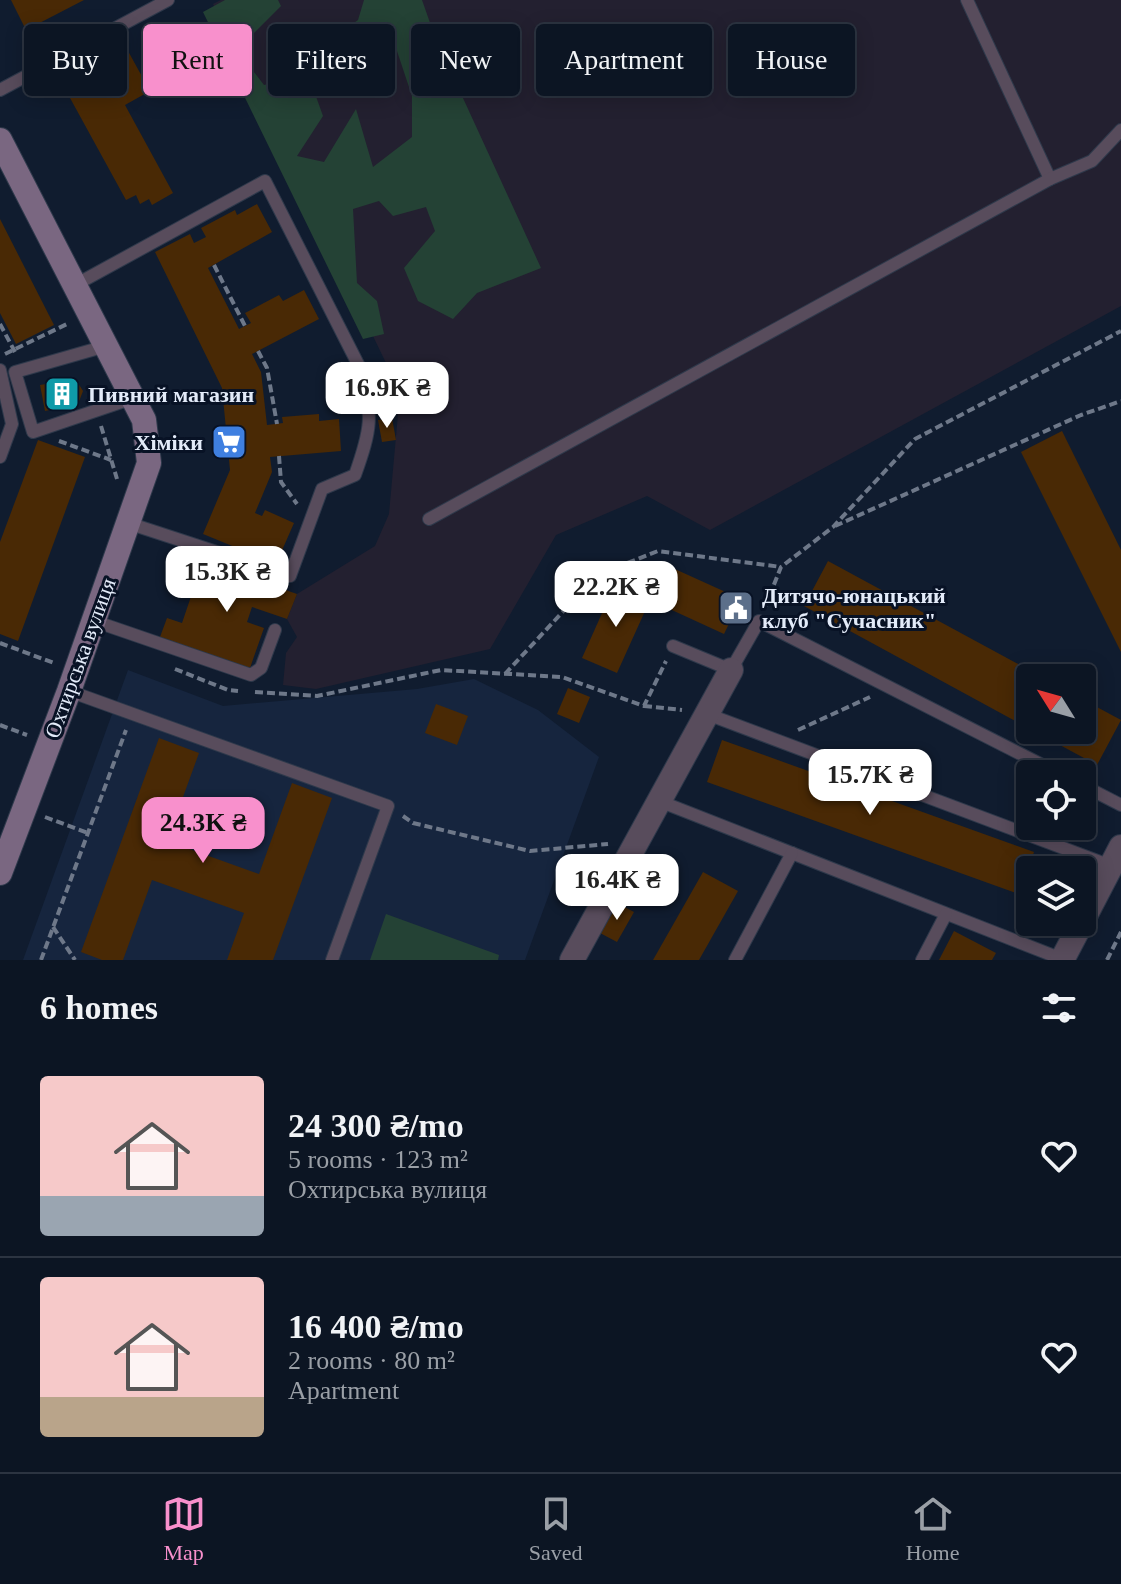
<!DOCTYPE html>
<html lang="en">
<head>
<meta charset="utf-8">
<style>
  :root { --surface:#0c1523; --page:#151e2b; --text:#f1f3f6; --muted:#9a9fa6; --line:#2c3441; --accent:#f890cc }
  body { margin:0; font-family:"Times New Roman",serif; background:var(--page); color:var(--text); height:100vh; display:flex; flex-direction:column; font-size:30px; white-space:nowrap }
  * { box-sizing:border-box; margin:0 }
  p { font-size:26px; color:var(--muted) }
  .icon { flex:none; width:44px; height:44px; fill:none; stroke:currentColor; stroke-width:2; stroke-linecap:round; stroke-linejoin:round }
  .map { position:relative; height:960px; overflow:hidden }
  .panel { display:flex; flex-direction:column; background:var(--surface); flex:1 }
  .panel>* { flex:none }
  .top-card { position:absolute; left:24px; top:24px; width:1074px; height:72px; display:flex; gap:16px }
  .needle { width:52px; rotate:307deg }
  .controls { position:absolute; left:1016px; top:664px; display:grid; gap:16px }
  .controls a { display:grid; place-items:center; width:80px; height:80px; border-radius:8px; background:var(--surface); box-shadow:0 4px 20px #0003,0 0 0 2px var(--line); font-size:40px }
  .price { position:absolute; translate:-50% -68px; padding:0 18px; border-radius:16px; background:#fff; color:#222; font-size:26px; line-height:52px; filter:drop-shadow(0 2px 4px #0008) }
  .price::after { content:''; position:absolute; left:50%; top:48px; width:24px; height:18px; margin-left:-12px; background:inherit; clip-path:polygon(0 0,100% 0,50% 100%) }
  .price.on { background:var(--accent); color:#111 }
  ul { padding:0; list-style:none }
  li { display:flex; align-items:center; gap:24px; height:200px; padding:0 40px }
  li+li { border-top:2px solid var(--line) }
  li span { display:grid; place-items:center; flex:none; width:224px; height:160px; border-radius:8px; color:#555 }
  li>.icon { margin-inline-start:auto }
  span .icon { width:96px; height:96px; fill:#fffc; stroke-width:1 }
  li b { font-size:34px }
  h2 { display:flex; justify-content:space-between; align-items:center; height:96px; padding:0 40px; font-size:34px }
  .pill { padding:0 28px; border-radius:8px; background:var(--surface); box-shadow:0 4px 20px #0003,0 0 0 2px var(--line); font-size:28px; line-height:72px }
  .pill.on { background:var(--accent); color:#111 }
  .dock { display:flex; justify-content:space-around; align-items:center; height:112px; border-top:2px solid var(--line); background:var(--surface); font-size:22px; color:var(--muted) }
  .dock a { display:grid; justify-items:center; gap:4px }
  .dock .on { color:var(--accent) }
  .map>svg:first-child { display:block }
</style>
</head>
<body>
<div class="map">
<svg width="1121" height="960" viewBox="0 0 1121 960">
  <rect width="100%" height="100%" fill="#101c2f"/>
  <path fill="#232030" d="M221,0H1121V306L710,530L647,496L556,535L490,649L316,689L283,685L286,653L297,637L287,619L297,594L375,546L389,514L400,392L213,4Z"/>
  <path fill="#16253e" d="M128,670L223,706L417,689L474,679L538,710L599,757L525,960H23Z"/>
  <g fill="#244235">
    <path d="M225,0H278L281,6L237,50L264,85L308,74L323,116L297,156L324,162L356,109L373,167L412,137V96L396,48L333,38L358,20L364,0H422L435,37L541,268L477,293L453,319L418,301L404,268L435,231L426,207L393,216L379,201L353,209L357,283L377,301L384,334L363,339L203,12Z"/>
    <path d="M386,914L499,955L498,960H370Z"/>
  </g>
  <g fill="#492905">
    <path d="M11,0H84L26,30Z"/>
    <path d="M128,51L150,91L125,105L173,193L152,205L149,199L140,204L136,195L126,200L64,87Z"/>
    <path d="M257,204L272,232L208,268L239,329L251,323L245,313L279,295L283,301L304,290L319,319L252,354L261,372L267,425L283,423L282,417L319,414V421L339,419L341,451L270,457L272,472L255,513L262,516L265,510L294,523L276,564L203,534L230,470L222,388L155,252L190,234L194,243L206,237L201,228L235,210L237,215Z"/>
    <path d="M0,219L54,325L16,344L0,313Z"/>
    <path d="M70,380L78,383L83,391L78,404L45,411L40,385Z"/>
    <path d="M392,418L396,440L382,442L378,420Z"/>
    <path d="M1062,431L1121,550V652L1021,452Z"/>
    <path d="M38,440L85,457L18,641L0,634V542Z"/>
    <path d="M203,561L297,594L287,619L252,607L247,622L264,628L250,668L160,637L167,618L182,623Z"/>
    <path d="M828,561L1044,678H1030V729L804,606Z"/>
    <path d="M666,565L741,599L724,634L650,600Z"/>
    <path d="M615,584L650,600L617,673L582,658Z"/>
    <path d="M568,688L590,697L579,723L557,714Z"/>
    <path d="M1082,699L1121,720L1097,765L1032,730H1082Z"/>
    <path d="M436,704L468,716L457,745L425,733Z"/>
    <path d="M159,738L199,753L167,841L259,874L292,783L332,798L273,960H227L244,913L152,880L123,960H102L81,952Z"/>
    <path d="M722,740L1034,852L1019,894L707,782Z"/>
    <path d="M703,872L738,891L699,960H653Z"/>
    <path d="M617,903L634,912L617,942L600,933Z"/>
    <path d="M954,931L996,953L992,960H939Z"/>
  </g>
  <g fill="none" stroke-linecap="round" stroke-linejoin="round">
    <defs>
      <g id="lane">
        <path d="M967,0L1050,179"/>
        <path d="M0,90L168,0"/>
        <path d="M75,285L265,181L360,368C374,415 371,430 355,475L322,489L290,576L128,523"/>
        <path d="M106,346L15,372L33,432L133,398"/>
        <path d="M0,370L12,424L0,457"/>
        <path d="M429,519L1050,179L1092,161L1121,130"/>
        <path d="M94,621L251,675L261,668L275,630"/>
        <path d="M673,646L731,670L759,621L1060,774"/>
        <path d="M69,691L388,806L332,960"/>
        <path d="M707,714L1111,866"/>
        <path d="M1082,785L1121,805"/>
        <path d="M659,801L1062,959"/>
        <path d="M735,960L792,853"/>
        <path d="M922,960L946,914"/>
      </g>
      <g id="street">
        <path d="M1082,922L1121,847"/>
        <path d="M572,960L731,670"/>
        <path d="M1062,960L1082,922"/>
      </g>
      <path id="secondary" d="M0,140L144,420L149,463L69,691L0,873"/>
    </defs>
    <use href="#lane" stroke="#2e394b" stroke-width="14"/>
    <use href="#street" stroke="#2e394b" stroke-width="26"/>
    <use href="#secondary" stroke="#2e394b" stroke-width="26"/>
    <g stroke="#6e7889" stroke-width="4" stroke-dasharray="8 4" stroke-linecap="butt">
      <path d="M214,265L245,326"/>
      <path d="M0,324L15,352"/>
      <path d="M258,351L267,368L277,424"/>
      <path d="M5,354L69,323"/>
      <path d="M101,426L117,479"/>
      <path d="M59,441L111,460"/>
      <path d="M279,456L281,482L297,504"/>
      <path d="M835,526L1081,415L1121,401"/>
      <path d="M765,607L781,567L833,527L915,439L1121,331"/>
      <path d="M0,643L54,663"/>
      <path d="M175,669L228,690L238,691"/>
      <path d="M505,674L597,575L658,551L781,567"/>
      <path d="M255,692L317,696L441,670L562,677L644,706L666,661"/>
      <path d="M644,706L682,710"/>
      <path d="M0,725L27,735"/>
      <path d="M798,730L870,697"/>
      <path d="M403,816L413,823L530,851L608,844"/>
      <path d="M45,817L88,833"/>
      <path d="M53,927L75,960"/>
      <path d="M41,960L126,730"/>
      <path d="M1107,960L1121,932"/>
    </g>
    <use href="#lane" stroke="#584c5c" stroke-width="12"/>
    <use href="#street" stroke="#584c5c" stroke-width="24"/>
    <use href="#secondary" stroke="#7a6781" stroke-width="24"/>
  </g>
  <defs>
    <symbol id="building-square" viewBox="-11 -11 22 22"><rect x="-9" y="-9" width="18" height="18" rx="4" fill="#0f9aa8" stroke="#081225"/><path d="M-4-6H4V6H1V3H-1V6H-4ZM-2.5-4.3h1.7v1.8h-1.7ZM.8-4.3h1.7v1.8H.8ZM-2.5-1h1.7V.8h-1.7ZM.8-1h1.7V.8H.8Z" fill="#fff"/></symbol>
    <symbol id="supermarket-square" viewBox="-11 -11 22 22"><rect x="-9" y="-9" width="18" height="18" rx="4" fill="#3f7fe0" stroke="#081225"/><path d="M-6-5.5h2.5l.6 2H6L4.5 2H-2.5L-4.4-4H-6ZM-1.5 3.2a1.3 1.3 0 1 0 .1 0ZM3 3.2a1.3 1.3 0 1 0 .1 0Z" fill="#fff"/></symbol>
    <symbol id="civic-square" viewBox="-11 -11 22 22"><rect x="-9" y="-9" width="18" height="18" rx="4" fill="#5c6f8a" stroke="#081225"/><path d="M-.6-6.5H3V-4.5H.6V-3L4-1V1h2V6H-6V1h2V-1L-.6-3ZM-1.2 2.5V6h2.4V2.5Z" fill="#fff"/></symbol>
  </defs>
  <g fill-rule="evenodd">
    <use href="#building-square" x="42" y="374" width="40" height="40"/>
    <use href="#supermarket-square" x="209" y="422" width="40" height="40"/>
    <use href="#civic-square" x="716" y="588" width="40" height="40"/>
  </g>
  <g text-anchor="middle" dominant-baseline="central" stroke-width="6" stroke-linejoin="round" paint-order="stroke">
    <g font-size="22" font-weight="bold" fill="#e3ebf9" stroke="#081225" text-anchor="start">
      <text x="88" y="394">Пивний магазин</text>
      <text x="203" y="442" text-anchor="end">Хіміки</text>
      <text x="762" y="595">Дитячо-юнацький<tspan x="762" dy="25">клуб "Сучасник"</tspan></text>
    </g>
    <g font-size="22" fill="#e3ebf9" stroke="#081225">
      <text transform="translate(80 658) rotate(-70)">Охтирська вулиця</text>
    </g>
  </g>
</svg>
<div class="controls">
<a><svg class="needle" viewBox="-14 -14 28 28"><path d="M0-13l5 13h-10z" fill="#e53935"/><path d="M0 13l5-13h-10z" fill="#9a9fa6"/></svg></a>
<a><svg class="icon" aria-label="locate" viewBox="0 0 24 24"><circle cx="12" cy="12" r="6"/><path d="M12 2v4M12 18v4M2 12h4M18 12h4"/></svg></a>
<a><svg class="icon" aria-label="layers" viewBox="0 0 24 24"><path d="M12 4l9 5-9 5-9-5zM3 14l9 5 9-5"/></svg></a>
</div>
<b class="price" style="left:387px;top:430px">16.9K ₴</b>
<b class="price" style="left:227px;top:614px">15.3K ₴</b>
<b class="price" style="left:616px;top:629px">22.2K ₴</b>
<b class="price" style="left:870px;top:817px">15.7K ₴</b>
<b class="price on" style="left:203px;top:865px">24.3K ₴</b>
<b class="price" style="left:617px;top:922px">16.4K ₴</b>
<div class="top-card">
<a class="pill">Buy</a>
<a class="pill on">Rent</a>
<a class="pill">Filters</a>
<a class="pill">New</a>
<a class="pill">Apartment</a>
<a class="pill">House</a>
</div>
</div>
<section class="panel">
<h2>6 homes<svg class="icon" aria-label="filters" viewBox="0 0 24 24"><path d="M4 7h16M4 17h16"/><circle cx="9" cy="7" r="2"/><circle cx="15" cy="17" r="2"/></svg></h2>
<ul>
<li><span style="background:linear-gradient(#f6c9c9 75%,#9aa5b1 0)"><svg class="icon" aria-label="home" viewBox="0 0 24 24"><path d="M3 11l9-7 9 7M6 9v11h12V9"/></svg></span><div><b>24 300 ₴/mo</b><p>5 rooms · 123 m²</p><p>Охтирська вулиця</p></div><svg class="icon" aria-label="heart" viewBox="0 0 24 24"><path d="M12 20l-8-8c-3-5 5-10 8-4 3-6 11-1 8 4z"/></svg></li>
<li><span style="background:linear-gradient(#f6c9c9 75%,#b9a48a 0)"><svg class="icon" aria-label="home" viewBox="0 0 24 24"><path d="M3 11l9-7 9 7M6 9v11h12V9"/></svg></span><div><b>16 400 ₴/mo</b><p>2 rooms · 80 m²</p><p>Apartment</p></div><svg class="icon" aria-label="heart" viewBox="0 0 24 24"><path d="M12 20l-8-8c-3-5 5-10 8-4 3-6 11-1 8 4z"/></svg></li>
</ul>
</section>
<nav class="dock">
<a class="on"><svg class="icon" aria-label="map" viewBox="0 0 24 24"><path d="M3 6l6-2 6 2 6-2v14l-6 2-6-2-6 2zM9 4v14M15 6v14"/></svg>Map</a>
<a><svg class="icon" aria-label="saved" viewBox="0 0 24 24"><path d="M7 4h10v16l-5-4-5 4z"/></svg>Saved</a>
<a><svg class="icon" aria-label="home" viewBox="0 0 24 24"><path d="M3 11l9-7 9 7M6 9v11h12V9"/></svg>Home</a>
</nav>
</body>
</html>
